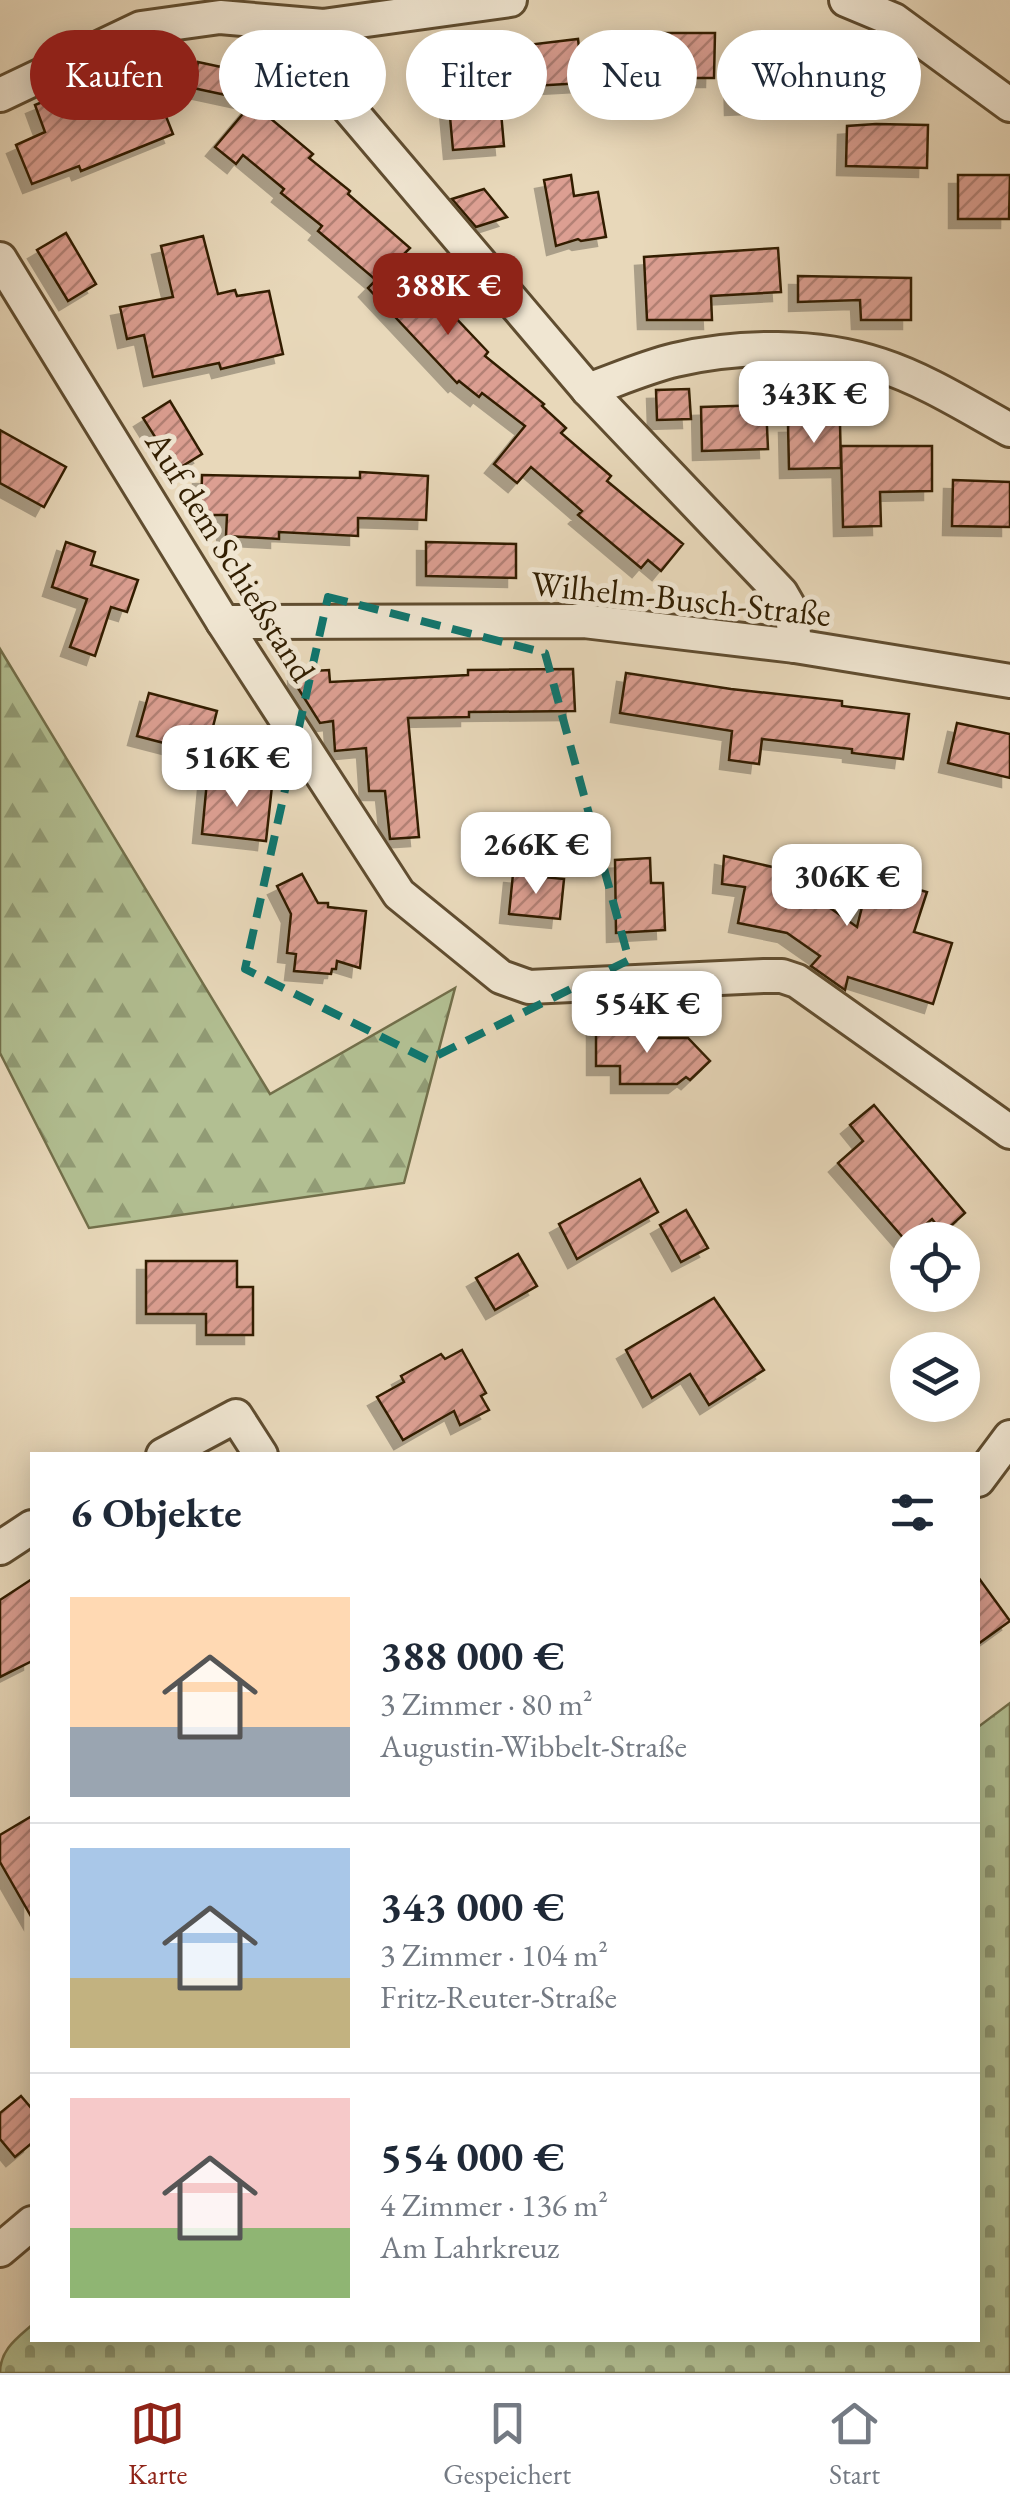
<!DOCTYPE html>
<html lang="de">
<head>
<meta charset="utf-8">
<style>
  :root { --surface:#fff; --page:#f2f2f3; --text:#1f2937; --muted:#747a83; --line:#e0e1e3; --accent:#8f2418 }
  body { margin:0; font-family:"EB Garamond",serif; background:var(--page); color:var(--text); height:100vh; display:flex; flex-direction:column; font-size:38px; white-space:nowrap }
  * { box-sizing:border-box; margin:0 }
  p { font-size:32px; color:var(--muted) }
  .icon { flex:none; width:55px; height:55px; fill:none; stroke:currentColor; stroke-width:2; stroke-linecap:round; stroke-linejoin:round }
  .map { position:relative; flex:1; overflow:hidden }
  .panel { position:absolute; left:30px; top:1452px; width:950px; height:890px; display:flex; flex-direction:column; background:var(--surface); border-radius:0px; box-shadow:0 5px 25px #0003 }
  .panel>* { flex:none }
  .top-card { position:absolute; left:30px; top:30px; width:950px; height:90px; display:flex; gap:20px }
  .controls { position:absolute; left:890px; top:1222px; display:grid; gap:20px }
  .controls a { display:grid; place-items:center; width:90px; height:90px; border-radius:50%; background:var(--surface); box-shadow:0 5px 25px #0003; font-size:50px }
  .price { position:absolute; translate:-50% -85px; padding:0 22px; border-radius:20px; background:#fff; color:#222; font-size:32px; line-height:65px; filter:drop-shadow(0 2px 5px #0008) }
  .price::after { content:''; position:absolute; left:50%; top:60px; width:30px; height:22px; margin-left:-15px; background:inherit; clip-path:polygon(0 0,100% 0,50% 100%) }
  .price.current { background:var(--accent); color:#fff }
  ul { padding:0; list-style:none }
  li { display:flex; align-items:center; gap:30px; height:250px; padding:0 40px }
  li+li { border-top:2px solid var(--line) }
  li span { display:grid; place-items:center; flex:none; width:280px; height:200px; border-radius:0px; color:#555 }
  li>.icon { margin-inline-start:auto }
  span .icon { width:120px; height:120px; fill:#fffc; stroke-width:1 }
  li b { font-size:42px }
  h2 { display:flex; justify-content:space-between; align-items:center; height:120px; padding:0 40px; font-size:42px }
  .pill { padding:0 35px; border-radius:45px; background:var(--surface); box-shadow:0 5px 25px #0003; font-size:35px; line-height:90px }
  .pill.current { background:var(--accent); color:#fff }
  .tabs { display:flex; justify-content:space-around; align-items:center; height:140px; border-top:2px solid var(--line); background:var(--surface); font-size:28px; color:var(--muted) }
  .tabs a { display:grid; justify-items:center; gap:5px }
  .tabs .current { color:var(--accent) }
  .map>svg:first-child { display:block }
</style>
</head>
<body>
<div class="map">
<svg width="1010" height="2373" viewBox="0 0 1010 2373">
  <defs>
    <pattern id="forest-firs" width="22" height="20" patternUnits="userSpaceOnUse" patternTransform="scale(2.5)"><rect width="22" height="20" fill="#b2bf92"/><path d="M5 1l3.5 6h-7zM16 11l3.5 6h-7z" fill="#919b75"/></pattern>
    <pattern id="cemetery-stones" width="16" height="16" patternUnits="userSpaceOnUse" patternTransform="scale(2.5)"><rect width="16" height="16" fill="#b2bf92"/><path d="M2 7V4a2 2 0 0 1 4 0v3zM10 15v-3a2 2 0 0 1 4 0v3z" fill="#919b75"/></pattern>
    <pattern id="building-hatch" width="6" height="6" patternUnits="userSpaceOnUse" patternTransform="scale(2.5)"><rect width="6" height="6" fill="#dc9f92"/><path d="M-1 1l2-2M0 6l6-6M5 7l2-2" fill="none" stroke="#b38175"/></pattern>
    <filter id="shadow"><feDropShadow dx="-9" dy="9" stdDeviation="0" flood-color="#0004"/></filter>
  </defs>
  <rect width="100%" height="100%" fill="#e8d8ba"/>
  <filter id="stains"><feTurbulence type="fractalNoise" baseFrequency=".002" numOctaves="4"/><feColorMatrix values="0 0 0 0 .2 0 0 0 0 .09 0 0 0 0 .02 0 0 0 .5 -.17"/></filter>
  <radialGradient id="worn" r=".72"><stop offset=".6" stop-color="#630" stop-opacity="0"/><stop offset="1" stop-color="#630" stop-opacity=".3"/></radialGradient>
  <path fill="url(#forest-firs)" stroke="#726f4a" stroke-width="2.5" d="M0,649L270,1094L455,988L404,1183L89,1228L0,1053Z"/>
  <path fill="url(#cemetery-stones)" stroke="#726f4a" stroke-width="2.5" d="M1010,1703V2373H0C0,2350 16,2339 32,2325V2340H978V1727Z"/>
  <g fill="url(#building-hatch)" stroke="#321f02" stroke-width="2.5" filter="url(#shadow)">
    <path d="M663,33H715L714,78H663Z"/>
    <path d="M578,39L583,83L532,86L527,45Z"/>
    <path d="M257,51L283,68L254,101L193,88L198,62L240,71Z"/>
    <path d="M800,59L801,103L734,106L733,63Z"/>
    <path d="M662,66L664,98L629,99L626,69Z"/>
    <path d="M84,85L92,106L123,94L127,103L147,96H158L173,134L81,171L79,166L32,184L16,145L45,132L35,105Z"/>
    <path d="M500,101L504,146L453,150L449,106Z"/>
    <path d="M252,103L313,154L309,158L350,191L348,194L410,248L401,257L456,312L453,315L488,352L485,356L544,404L542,406L566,428L561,433L611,476L607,481L683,544L661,571L648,560L641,568L578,515L582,511L531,467L517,483L494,464L525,426L482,393L479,397L459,381L457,383L368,288L376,280L318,231L322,226L281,193L284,189L243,155L236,164L215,147Z"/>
    <path d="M876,124L928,125L927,168L846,166L847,126Z"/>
    <path d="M571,175L574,196L598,192L606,237L581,241L578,239L556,246L544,180Z"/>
    <path d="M958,175H1010L1009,219H958Z"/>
    <path d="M484,189L507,217L476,227L452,199Z"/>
    <path d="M66,233L96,284L68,301L37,250Z"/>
    <path d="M203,236L218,294L235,290L237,296L269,291L283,354L221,369L219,363L153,377L144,335L127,339L120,307L173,297L161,246Z"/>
    <path d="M778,248L781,292L711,296L712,320H647L644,257Z"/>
    <path d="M798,276L911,278V320H861L860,300L798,302Z"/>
    <path d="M689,389L691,419L657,420L656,390Z"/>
    <path d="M170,401L202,454L176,470L143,418Z"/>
    <path d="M766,405L768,449L702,451L701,407Z"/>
    <path d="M840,423L841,468L789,469L788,424Z"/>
    <path d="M0,430L66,467L44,507L0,483Z"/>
    <path d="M841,446H932V491L880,492L881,526L843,527Z"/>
    <path d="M360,472L428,476L426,520L358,518V536L279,532V539L226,536L227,515H201L202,475L360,478Z"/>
    <path d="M953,480L1010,482V527L952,526Z"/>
    <path d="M66,542L95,552L91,565L138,580L127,612L111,607L95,656L70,647L87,599L52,587Z"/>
    <path d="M426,542L516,544V578L426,576Z"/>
    <path d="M573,669L575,711L469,712V717L408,718L419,837L390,839L385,791H369L366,748L335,751L333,721L320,723L298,688L297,672L329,670L330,682L468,675V670Z"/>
    <path d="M626,673L731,689L842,701V706L909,714L903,759L852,753V749L762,739L759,764L729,760L732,731L620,713Z"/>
    <path d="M149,693L217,711L206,754L137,736Z"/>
    <path d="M957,723L1010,734V778L948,763Z"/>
    <path d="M207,781L272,786L266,841L202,834Z"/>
    <path d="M724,856L808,875L806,891L857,927L870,875L927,892L914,932L952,943L933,1004L848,977L845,990L811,966L820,956L787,933L738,923L745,887L722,884Z"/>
    <path d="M650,858L651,883H663L665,930L616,933L615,860Z"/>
    <path d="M302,874L318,903H328V907L366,911L360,968L337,961L336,969H332L331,974L294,971L296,954L287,953L291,914L277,886Z"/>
    <path d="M513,874L564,879L560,919L509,914Z"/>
    <path d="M596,1024H641L642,1038H688L710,1061L690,1080L686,1077L677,1084H620V1066H596Z"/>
    <path d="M874,1105L965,1213L943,1233L932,1219L906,1241L838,1163L863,1141L850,1125Z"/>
    <path d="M640,1179L658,1212L577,1259L559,1224Z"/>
    <path d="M686,1210L708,1248L681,1262L660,1225Z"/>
    <path d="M518,1254L537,1286L495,1310L476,1278Z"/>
    <path d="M146,1261H237V1287H253V1335H206V1314H146Z"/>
    <path d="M714,1298L764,1370L709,1405L690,1374L652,1398L626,1350Z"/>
    <path d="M462,1350L486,1393L481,1396L489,1410L460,1425L454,1411L403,1440L377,1397L404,1382L401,1376L441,1354L445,1359Z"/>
    <path d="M978,1577L1010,1621L978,1644Z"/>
    <path d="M32,1579V1661L0,1677V1600Z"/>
    <path d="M32,1816V1918L0,1862V1835Z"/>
    <path d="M21,2096L32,2109V2143L15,2157L0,2139V2113Z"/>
  </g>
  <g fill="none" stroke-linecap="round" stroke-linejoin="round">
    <defs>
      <g id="minor">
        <path d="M846,0L894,20L1010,105"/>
        <path d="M323,26L334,79L346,105L588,390L781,593L792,612L795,646"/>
        <path d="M0,95L141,28L220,17L323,26L510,0"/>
        <path d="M0,259L223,622L399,894L501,977L529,987L764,976H782L797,981L1010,1132"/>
        <path d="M588,390C616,380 646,367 675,360C739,345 817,344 880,365C926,380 968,407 1010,430"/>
        <path d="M223,622L584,621L795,646L1010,681"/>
        <path d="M163,1455L236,1416L261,1455"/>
        <path d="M978,1480L1010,1437"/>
        <path d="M0,1548L32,1527"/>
        <path d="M0,2250L32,2223"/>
      </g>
    </defs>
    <use href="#minor" stroke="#604d30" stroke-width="38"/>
    <use href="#minor" stroke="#f0e6d2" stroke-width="32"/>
  </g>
  <path fill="none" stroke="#0f766e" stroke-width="8" stroke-dasharray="20 12" stroke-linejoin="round" d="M328,597L545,653L629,960L428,1060L245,969Z"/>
  <g text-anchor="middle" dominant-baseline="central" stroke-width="10" stroke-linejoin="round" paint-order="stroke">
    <g font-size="35" fill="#321f02" stroke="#f0e6d2">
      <text transform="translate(231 556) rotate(58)">Auf dem Schießstand</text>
      <text transform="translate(681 598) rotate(6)">Wilhelm-Busch-Straße</text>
    </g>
  </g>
  <rect width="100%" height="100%" filter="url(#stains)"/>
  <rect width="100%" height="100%" fill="url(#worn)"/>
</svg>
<div class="controls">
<a><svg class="icon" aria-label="locate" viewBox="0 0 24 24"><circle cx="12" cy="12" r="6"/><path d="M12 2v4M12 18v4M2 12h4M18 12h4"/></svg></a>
<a><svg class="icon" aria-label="layers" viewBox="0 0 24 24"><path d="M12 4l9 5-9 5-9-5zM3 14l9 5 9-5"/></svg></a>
</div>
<b class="price current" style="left:448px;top:338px">388K €</b>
<b class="price" style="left:814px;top:446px">343K €</b>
<b class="price" style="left:237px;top:810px">516K €</b>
<b class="price" style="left:536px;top:897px">266K €</b>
<b class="price" style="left:847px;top:929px">306K €</b>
<b class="price" style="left:647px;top:1056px">554K €</b>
<div class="top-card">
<a class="pill current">Kaufen</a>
<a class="pill">Mieten</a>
<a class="pill">Filter</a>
<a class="pill">Neu</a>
<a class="pill">Wohnung</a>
</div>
<section class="panel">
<h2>6 Objekte<svg class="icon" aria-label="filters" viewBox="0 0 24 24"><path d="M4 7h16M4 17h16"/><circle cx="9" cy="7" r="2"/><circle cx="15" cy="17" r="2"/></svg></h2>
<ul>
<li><span style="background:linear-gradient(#ffd9b3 65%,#9aa5b1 0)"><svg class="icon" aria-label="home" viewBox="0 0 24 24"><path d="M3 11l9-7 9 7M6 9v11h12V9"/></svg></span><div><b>388 000 €</b><p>3 Zimmer · 80 m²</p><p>Augustin-Wibbelt-Straße</p></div></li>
<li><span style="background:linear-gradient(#a9c7e8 65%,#c2b280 0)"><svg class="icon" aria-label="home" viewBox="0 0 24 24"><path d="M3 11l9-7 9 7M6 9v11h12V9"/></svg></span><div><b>343 000 €</b><p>3 Zimmer · 104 m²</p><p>Fritz-Reuter-Straße</p></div></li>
<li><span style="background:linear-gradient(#f6c9c9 65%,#8fb573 0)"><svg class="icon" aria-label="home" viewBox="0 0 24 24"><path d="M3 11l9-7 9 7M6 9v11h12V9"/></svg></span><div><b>554 000 €</b><p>4 Zimmer · 136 m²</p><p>Am Lahrkreuz</p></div></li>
</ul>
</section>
</div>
<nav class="tabs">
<a class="current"><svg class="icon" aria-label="map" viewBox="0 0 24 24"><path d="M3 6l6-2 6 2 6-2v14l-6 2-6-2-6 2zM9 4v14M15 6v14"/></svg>Karte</a>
<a><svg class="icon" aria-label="saved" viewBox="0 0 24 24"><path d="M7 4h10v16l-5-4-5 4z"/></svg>Gespeichert</a>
<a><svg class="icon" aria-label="home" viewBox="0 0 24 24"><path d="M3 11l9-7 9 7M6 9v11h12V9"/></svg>Start</a>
</nav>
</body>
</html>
